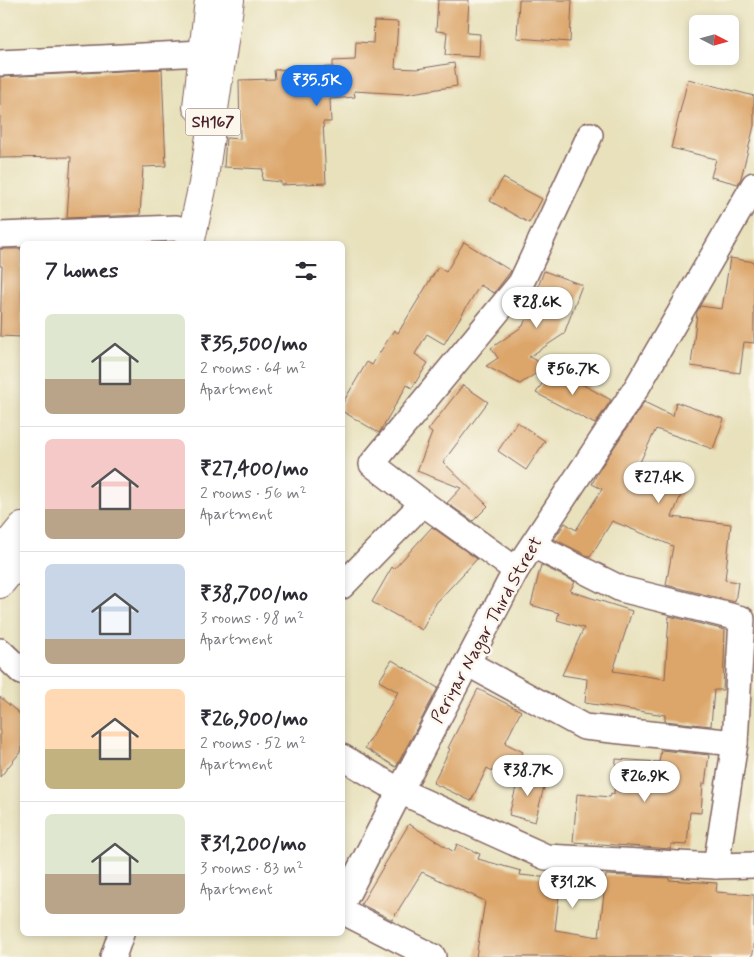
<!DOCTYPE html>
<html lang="en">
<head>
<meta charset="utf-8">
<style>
  :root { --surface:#fff; --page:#f7f7f7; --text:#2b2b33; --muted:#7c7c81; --line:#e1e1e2; --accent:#1a73e8 }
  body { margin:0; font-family:Mynerve,sans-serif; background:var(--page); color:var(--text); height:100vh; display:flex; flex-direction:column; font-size:19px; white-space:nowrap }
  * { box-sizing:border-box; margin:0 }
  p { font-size:16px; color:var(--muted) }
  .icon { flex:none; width:28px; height:28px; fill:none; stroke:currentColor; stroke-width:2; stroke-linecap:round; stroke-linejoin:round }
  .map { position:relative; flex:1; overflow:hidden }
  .sheet { position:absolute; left:20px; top:241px; width:325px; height:695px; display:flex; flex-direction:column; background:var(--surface); border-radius:8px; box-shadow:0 2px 8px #0003 }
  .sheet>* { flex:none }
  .needle { width:32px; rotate:96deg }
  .fabs { position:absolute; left:689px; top:15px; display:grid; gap:10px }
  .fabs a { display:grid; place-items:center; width:50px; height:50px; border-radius:8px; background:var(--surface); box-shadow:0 2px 8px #0003; font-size:25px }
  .price { position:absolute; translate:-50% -42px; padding:0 11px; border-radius:18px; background:#fff; color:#222; font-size:16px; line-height:32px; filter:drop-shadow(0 1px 2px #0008) }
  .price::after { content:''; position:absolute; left:50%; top:30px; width:15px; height:11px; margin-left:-8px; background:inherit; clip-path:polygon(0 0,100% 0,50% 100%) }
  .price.active { background:var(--accent); color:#fff }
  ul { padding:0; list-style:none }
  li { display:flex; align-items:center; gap:15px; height:125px; padding:0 25px }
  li+li { border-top:1px solid var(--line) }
  li span { display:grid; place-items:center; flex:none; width:140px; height:100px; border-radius:8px; color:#555 }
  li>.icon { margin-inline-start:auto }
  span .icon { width:60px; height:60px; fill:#fffc; stroke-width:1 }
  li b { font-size:21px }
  h2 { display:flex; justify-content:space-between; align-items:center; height:60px; padding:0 25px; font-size:21px }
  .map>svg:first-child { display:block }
</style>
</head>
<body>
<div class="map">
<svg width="754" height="957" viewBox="0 0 754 957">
  <rect width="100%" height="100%" fill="#fbf7ec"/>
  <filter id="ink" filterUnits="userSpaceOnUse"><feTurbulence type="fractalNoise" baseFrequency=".02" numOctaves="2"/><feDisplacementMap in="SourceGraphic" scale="10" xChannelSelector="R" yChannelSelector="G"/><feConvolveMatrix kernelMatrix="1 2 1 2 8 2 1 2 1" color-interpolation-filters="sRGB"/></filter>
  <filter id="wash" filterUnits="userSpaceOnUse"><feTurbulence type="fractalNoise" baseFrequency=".0096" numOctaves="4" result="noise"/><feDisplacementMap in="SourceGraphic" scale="20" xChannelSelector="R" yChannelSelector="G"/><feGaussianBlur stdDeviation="1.12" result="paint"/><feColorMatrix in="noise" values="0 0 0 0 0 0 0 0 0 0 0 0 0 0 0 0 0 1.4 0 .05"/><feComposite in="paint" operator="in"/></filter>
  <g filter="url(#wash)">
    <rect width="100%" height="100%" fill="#e8e1bc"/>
    <g id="blocks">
      <g fill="#dca569">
        <path d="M438,0H469L467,33L480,34L479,57L445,55L447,32L436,31Z"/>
        <path d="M519,0H572L570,42L517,38Z"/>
        <path d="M374,21L398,22L395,68L417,69L454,63L457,86L405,94L354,91L355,97L330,99L331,122H323L326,183L281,185V182L262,180L263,169L224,167L226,138L240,139L239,80L275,79L274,70L333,67V61L355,60L356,42L373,43Z"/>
        <path d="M162,69L166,166L143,167L140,215L67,218L71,157L0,158V77Z"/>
        <path d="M688,79L754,96V126L741,178L738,184L711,177L716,159L671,148Z"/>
        <path d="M503,178L542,199L529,223L490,201Z"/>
        <path d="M464,242L511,271L494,293L480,285L444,344L427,334L415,354L428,363L412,388L407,385L379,433L342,411V404L367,362L372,365L394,330L398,333L438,267L446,272Z"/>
        <path d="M0,249H22V337L0,336L2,266H0Z"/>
        <path d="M730,258L754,262V343L744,342L740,373L691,366L697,312L700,306L722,309Z"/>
        <path d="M544,271L582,285L564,334L529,357L547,366L520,384L486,366L498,358L491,348L523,326Z"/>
        <path d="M552,368L611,400L595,424L536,393Z"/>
        <path d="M463,385L488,402L443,462L488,506L473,521L447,503L461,488L417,471L432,433L428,430Z"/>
        <path d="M644,402L673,416L676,402L724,419L713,449L656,429L639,464L686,483L672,517L731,524L725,580L738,582L735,602L666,585L673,546L612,521L590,557L554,539L565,523L576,530L602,489L592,484L598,472Z"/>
        <path d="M517,422L545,441L526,470L498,451Z"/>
        <path d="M432,527L477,559L436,603L422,630L372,602L392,567L394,569Z"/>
        <path d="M541,565L575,582L570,591L632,611L613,671L665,679L669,616L725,630L723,690H714L711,726L665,721V715L585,703L587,679L562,675L584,628L557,620L559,613L531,605Z"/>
        <path d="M392,660L438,688L396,767L365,748L398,692L379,681Z"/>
        <path d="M478,689L521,711L505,743L523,752L509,780L487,768L471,801L433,783L450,749L448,748Z"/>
        <path d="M0,697L22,716V750L0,777Z"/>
        <path d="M661,750L709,755L705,784L703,783L701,813L690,812L687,845L671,844V849L573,842L577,794L610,797L611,793L614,794L616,759L659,762Z"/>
        <path d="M520,772L546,779L535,822L509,815Z"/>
        <path d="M409,824L454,852L457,844L480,854L478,859L521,871L520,875L561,879L555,930L599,937L606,875L669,878V880L717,883L716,892L754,895V948L752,957H476L485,901L422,872L392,920L361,904Z"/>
      </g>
    </g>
  </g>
  <g filter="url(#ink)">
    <use href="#blocks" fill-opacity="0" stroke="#81635e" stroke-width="1"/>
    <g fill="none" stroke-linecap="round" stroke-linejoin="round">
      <defs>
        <g id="street">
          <path d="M0,63L203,53"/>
          <path d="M0,235L176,228"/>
          <path d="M423,503L372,464L521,283L590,135"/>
          <path d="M533,545L621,589L742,619L735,743L716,866"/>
          <path d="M342,586L423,503L516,570"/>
          <path d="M0,651L22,672"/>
          <path d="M467,663L584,727L735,743"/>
          <path d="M342,757L400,791L546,857L716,866L754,865"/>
          <path d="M342,904L400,791L516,570L637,387L754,185"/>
          <path d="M342,911L433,957"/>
          <path d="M113,957L121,934"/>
        </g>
        <g id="primary">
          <path d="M197,107L209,0"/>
          <path d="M190,244L203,184L230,0"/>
          <path d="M0,554L22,527"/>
          <path d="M0,584L22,557"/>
        </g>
      </defs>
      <use href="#street" stroke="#81635e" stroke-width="28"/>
      <use href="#primary" stroke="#81635e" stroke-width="30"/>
      <use href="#street" stroke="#fff" stroke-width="25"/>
      <use href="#primary" stroke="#fff" stroke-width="28"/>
    </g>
  </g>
  <g text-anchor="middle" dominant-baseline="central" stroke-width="5" stroke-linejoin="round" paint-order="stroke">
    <rect fill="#fbf7ec" stroke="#7f6065" stroke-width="1" x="185.5" y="108.5" width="55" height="27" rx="4"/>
    <g font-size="16" font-weight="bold" fill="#4a1f2b">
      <text x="213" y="122">SH167</text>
    </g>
    <g font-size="18" fill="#4a1f2b" stroke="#fbf7ec">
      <text transform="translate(487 630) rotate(-61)">Periyar Nagar Third Street</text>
    </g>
  </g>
</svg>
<div class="fabs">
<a><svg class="needle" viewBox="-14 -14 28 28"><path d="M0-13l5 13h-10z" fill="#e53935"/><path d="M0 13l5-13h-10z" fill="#7c7c81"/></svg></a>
</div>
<b class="price active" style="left:317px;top:107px">₹35.5K</b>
<b class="price" style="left:537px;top:329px">₹28.6K</b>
<b class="price" style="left:573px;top:396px">₹56.7K</b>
<b class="price" style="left:659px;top:504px">₹27.4K</b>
<b class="price" style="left:528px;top:797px">₹38.7K</b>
<b class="price" style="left:645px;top:803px">₹26.9K</b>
<b class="price" style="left:573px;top:909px">₹31.2K</b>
<section class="sheet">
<h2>7 homes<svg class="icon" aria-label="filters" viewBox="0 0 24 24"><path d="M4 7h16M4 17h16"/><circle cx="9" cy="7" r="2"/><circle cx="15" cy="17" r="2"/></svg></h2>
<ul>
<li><span style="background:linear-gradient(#dfe7d0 65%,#b9a48a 0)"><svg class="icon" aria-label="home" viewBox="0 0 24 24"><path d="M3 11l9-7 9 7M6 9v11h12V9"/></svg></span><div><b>₹35,500/mo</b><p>2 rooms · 64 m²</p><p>Apartment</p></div></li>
<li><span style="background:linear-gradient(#f6c9c9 70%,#b9a48a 0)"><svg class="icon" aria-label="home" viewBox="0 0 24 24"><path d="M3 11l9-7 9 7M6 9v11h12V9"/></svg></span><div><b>₹27,400/mo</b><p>2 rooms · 56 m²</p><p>Apartment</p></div></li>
<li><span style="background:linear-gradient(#c9d6e8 75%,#b9a48a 0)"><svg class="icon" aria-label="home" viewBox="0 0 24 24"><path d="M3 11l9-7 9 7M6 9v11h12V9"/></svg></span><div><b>₹38,700/mo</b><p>3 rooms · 98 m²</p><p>Apartment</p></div></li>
<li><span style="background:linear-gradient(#ffd9b3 60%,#c2b280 0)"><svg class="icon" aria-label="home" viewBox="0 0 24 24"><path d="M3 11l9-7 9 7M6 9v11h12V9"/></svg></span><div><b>₹26,900/mo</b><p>2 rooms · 52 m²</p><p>Apartment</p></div></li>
<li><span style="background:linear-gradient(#dfe7d0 60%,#b9a48a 0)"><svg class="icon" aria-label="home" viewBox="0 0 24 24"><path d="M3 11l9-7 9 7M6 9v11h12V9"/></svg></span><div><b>₹31,200/mo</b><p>3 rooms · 83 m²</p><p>Apartment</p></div></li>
</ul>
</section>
</div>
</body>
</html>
